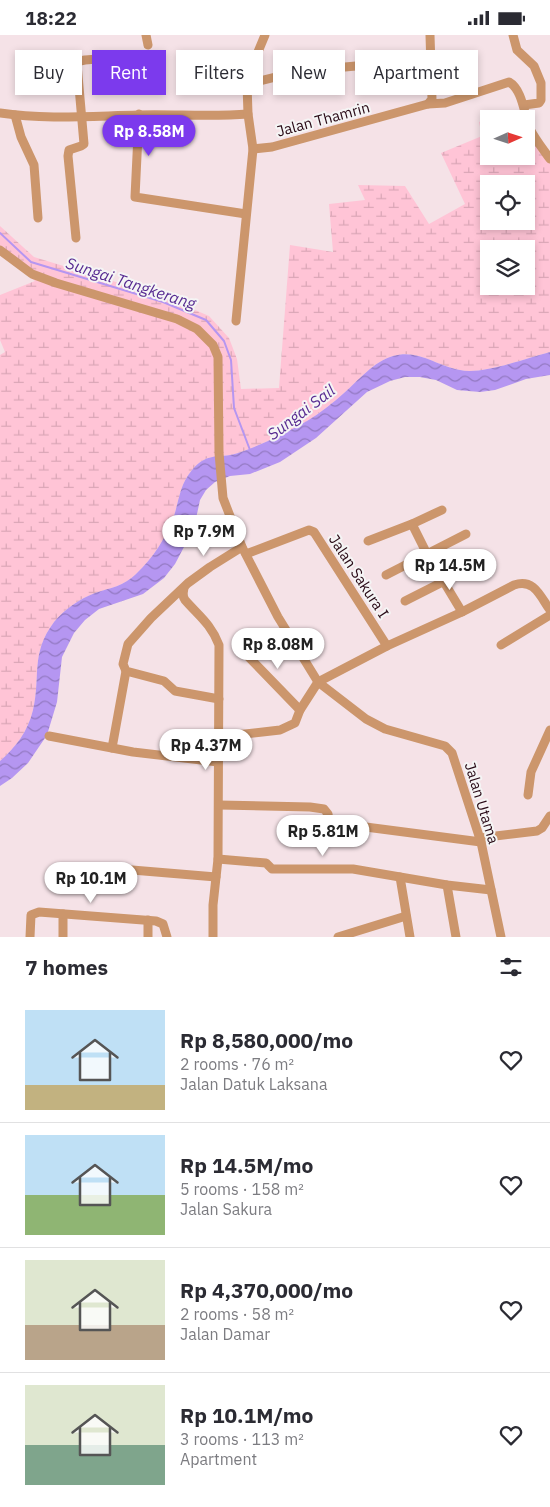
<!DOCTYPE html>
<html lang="en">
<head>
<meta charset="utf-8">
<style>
  :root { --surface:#fff; --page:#f7f7f7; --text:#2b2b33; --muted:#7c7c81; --line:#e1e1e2; --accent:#7c3aed }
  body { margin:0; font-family:"IBM Plex Sans",sans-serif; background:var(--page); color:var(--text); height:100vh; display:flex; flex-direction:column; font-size:19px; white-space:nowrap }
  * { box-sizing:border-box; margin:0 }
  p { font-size:16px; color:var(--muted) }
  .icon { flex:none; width:28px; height:28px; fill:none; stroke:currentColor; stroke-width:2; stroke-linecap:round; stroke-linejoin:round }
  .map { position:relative; height:902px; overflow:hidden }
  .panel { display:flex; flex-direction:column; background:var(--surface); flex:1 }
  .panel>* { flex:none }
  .hud { position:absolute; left:15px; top:15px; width:520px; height:45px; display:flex; gap:10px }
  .needle { width:32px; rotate:87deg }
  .tools { position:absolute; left:480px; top:75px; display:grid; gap:10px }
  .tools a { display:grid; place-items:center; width:55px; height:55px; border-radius:0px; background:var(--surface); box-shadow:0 2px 8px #0003; font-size:25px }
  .price { position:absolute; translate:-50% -42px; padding:0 11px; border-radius:18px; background:#fff; color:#222; font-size:16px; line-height:32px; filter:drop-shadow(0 1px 2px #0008) }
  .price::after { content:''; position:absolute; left:50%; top:30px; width:15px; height:11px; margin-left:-8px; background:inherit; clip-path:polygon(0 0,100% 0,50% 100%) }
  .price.on { background:var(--accent); color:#fff }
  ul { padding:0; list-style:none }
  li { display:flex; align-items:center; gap:15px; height:125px; padding:0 25px }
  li+li { border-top:1px solid var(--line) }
  li span { display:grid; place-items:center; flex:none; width:140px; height:100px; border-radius:0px; color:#555 }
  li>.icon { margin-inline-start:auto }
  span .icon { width:60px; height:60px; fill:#fffc; stroke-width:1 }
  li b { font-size:21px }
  h2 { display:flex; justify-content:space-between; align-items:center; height:60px; padding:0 25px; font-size:21px }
  .pill { padding:0 18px; border-radius:0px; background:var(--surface); box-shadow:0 2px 8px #0003; font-size:18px; line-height:45px }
  .pill.on { background:var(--accent); color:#fff }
  .status { display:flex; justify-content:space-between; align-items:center; height:35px; padding:0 25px; background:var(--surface); direction:ltr }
  .status svg { height:14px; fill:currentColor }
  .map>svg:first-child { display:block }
</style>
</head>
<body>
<div class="status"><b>18:22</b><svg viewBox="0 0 49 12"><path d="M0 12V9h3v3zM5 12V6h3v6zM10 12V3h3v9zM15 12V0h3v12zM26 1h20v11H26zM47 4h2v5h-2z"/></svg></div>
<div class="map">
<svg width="550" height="902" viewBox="0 0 550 902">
  <defs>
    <pattern id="wetland-marsh" width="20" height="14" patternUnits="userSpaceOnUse" patternTransform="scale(1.25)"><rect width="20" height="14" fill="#ffc4d6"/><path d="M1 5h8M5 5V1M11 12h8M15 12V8" fill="none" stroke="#dba7b7"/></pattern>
    <pattern id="water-waves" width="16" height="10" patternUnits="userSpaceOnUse" patternTransform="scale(1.25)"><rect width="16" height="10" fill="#b596f1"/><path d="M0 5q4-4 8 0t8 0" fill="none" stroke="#9379c2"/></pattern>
  </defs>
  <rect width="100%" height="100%" fill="#f5e2e7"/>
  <path fill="url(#wetland-marsh)" fill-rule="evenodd" d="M502,77L505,84H489V121H526V114L537,109L550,129V317C527,323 482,340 460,335C436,331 419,314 393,321C373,327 359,345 344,358C333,368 320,378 307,386C286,398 263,409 241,417C220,425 209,415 192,435C180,449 179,465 174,481C166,503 153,523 136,539C124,551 110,553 95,558C79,564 65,574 54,587C30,619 41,642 33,675C28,696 16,712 0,726V320L5,317L0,305V260L35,246L0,220V191L34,222L165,262L209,281L229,303L237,324L241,354L279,353L290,210L333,217L329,169L365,165L358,150L405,151L429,189L465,169L441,118L482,101L479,87ZM489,149H526V186H489ZM489,214H526V251H489Z"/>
  <path fill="url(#water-waves)" d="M550,317V340L526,344L495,355L480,357L457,355L436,345L420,342H405L390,346L367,357L316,403L280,427L250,439L230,441L215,447L206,455L200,465L194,493L175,529L164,543L143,559L99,574L85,585L74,598L62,622L57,667L47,700L28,728L12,743L0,751V726C16,712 28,696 33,675C41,642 30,619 54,587C65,574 79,564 95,558C110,553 124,551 136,539C153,523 166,503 174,481C179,465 180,449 192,435C209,415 220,425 241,417C263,409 286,398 307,386C320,378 333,368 344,358C359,345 373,327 393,321C419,314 436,331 460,335C482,340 527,323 550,317Z"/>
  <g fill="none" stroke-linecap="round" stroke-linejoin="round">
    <path stroke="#b596f1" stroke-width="2" d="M0,198L31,227L163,267L206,285L224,306L231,325L234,373L250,415"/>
    <g stroke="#cc966c" stroke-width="9">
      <path d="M146,0L148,10"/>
      <path d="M513,0L517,15L534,31L541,48V65L539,68L524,70"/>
      <path d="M247,49L300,36L356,31"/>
      <path d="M428,69L445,68L509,47C523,55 524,80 530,94C535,104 543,114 550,124"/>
      <path d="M0,78C45,85 92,81 138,80C175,79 212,82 248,79"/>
      <path d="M139,79L135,162L246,179"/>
      <path d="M15,80L21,102L34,130L38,183"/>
      <path d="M253,114L272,112L428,69L432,64L430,0"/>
      <path d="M76,203L68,121L69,115L81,111L84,109L77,29L80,26L85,25L136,21"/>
      <path d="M0,215L32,239L56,248L177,284L197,294L213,310L218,322L219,418L223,463L242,512L278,582L318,647L366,684L385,694L445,711L452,718L481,807L501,902"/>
      <path d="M236,286L253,114L248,79L247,49L250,36L265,0"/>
      <path d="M442,475L412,489L427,519L462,577"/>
      <path d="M368,506L412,489"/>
      <path d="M246,519L309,495L314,497L387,611"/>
      <path d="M386,540L466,499"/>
      <path d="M184,553C183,558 182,561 185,565C199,581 211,589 219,610L218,824L213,870V902"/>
      <path d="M405,566L484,526"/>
      <path d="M501,610L550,580"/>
      <path d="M238,611L300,675"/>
      <path d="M219,664L175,656L164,646L126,636L123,629L128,609L151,583L188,548L210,532L242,512"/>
      <path d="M49,701L133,717L218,727"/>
      <path d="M218,702L280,695L295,688L300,675L318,647L387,611L462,577L514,550C534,543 540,561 550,575"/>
      <path d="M112,713L126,636"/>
      <path d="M528,760L531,737L550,695"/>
      <path d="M219,770L310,772L324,774L328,779L329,785L335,788L481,807"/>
      <path d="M479,803L537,796L542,793L550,781"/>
      <path d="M218,824L266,828L272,834H353L447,850L491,855"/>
      <path d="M132,835L216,842"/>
      <path d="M400,842L410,902"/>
      <path d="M447,850L456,902"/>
      <path d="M63,879V902"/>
      <path d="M30,902L31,880L39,877L156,886L163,889L167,902"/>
      <path d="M148,902V885"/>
      <path d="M338,902L406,881"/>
    </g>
  </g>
  <g text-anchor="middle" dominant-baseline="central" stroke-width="4" stroke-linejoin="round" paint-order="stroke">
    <g font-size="15" fill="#280915" stroke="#f5f5f5">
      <text transform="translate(323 84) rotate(-15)">Jalan Thamrin</text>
      <text transform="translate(359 541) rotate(57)">Jalan Sakura I</text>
      <text transform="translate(482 768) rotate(73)">Jalan Utama</text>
    </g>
    <g font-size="16" font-style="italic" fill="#572a91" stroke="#f5f5f5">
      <text transform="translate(131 248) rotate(18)">Sungai Tangkerang</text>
      <text transform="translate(301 377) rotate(-37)">Sungai Sail</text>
    </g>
  </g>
</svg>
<div class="tools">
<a><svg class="needle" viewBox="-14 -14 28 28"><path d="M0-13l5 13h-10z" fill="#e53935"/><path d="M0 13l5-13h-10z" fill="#7c7c81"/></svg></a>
<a><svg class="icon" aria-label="locate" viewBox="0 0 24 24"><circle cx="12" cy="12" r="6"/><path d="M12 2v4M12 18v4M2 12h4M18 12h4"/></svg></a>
<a><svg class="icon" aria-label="layers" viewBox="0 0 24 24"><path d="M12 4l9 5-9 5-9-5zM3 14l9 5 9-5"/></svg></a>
</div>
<b class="price on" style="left:149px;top:122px">Rp 8.58M</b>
<b class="price" style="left:204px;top:522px">Rp 7.9M</b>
<b class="price" style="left:450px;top:556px">Rp 14.5M</b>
<b class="price" style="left:278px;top:635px">Rp 8.08M</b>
<b class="price" style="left:206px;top:736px">Rp 4.37M</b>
<b class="price" style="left:323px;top:822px">Rp 5.81M</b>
<b class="price" style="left:91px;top:869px">Rp 10.1M</b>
<div class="hud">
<a class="pill">Buy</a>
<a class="pill on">Rent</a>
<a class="pill">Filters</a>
<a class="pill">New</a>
<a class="pill">Apartment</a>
</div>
</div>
<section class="panel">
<h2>7 homes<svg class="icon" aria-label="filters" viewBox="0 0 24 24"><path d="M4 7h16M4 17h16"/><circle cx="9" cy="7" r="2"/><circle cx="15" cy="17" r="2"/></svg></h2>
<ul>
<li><span style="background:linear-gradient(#bfe0f5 75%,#c2b280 0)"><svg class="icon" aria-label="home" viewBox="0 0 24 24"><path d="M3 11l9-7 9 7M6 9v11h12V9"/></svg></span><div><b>Rp 8,580,000/mo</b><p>2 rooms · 76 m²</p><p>Jalan Datuk Laksana</p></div><svg class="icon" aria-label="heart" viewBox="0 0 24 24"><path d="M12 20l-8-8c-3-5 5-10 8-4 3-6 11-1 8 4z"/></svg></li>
<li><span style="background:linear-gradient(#bfe0f5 60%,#8fb573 0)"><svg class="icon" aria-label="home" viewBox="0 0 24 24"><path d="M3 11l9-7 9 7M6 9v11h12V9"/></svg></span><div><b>Rp 14.5M/mo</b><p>5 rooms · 158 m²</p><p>Jalan Sakura</p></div><svg class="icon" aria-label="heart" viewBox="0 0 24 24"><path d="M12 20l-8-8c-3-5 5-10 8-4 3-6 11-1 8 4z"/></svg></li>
<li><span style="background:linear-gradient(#dfe7d0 65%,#b9a48a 0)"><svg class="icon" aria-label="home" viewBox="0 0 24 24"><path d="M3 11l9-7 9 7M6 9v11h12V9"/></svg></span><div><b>Rp 4,370,000/mo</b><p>2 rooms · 58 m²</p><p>Jalan Damar</p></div><svg class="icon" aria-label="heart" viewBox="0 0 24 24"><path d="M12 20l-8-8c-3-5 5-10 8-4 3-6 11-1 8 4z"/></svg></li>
<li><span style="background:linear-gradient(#dfe7d0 60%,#7fa58c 0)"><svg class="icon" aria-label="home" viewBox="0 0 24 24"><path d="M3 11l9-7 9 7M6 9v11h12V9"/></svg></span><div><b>Rp 10.1M/mo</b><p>3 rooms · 113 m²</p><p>Apartment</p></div><svg class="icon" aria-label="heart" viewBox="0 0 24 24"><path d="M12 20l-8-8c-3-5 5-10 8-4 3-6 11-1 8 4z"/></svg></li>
</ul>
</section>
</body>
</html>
